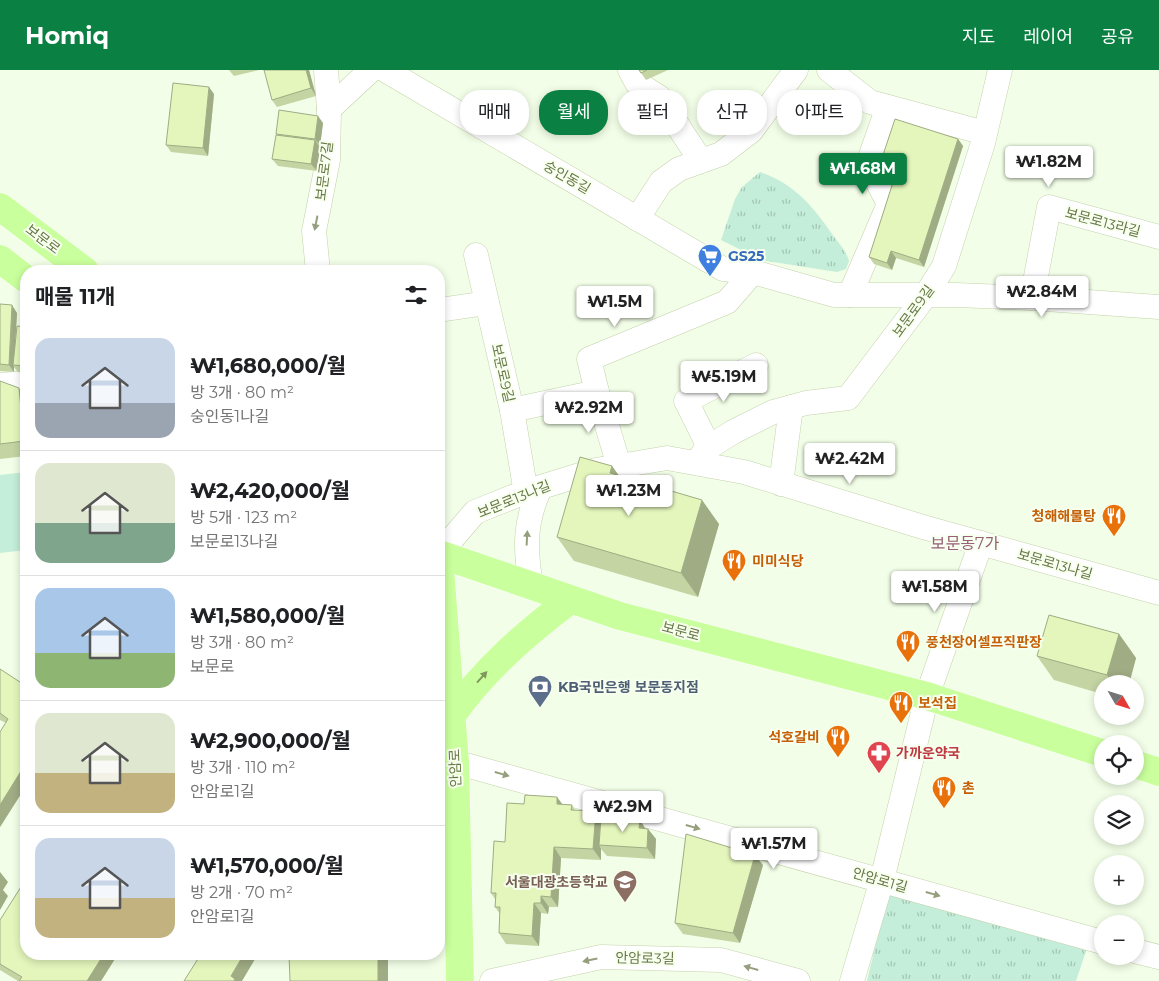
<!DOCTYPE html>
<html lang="ko">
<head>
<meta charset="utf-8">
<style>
  :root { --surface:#fff; --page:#f6f6f6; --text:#202124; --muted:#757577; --line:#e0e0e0; --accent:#0b8043 }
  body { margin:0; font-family:Montserrat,"Noto Sans KR",sans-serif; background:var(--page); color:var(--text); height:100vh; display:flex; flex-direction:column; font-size:19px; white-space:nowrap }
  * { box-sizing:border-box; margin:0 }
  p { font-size:16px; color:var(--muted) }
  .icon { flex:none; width:28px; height:28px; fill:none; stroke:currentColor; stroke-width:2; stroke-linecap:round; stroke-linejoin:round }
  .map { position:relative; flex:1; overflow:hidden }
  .drawer { position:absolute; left:20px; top:195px; width:425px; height:695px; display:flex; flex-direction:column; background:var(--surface); border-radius:20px; box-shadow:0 2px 8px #0003 }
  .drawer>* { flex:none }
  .hud { position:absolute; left:460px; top:20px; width:475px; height:45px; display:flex; gap:10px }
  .needle { width:32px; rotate:129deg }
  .tools { position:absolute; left:1094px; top:605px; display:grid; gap:10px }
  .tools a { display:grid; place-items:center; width:50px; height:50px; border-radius:50%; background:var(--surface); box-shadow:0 2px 8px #0003; font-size:25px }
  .price { position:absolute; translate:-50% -42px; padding:0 11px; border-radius:5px; background:#fff; color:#222; font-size:16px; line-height:32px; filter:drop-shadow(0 1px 2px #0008) }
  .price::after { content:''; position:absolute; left:50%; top:30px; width:15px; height:11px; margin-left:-8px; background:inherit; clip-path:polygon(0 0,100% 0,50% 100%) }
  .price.selected { background:var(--accent); color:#fff }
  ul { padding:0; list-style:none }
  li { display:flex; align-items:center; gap:15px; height:125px; padding:0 15px }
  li+li { border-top:1px solid var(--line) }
  li span { display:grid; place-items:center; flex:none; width:140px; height:100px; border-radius:15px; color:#555 }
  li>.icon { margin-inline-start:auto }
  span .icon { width:60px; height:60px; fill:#fffc; stroke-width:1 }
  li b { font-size:21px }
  h2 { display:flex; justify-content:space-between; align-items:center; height:60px; padding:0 15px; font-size:21px }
  .pill { padding:0 18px; border-radius:20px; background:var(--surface); box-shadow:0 2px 8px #0003; font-size:18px; line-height:45px }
  .pill.selected { background:var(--accent); color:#fff }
  header { display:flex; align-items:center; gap:30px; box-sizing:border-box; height:70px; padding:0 25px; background:var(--accent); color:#fff }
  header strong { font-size:24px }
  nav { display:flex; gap:28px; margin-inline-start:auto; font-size:18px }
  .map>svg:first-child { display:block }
</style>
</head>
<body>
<header>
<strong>Homiq</strong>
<nav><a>지도</a><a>레이어</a><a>공유</a></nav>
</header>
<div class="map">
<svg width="1159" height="911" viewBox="0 0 1159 911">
  <defs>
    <pattern id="grass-tufts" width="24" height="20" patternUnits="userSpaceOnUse" patternTransform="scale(1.25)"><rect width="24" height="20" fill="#c4eed9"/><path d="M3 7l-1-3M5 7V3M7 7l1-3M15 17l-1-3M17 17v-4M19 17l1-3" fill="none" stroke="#a3c5b2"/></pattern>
  </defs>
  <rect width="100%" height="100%" fill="#f2fee7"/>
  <g fill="url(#grass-tufts)">
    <path d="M760,102C797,115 814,138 835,168C841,176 846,181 849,191L846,199L837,202L761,190L721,170L735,129L742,117Z"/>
    <path d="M888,823L1087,878L1076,911H867Z"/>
  </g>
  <path fill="#c4eed9" d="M26,402V480L0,483V405Z"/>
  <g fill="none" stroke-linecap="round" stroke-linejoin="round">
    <defs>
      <g id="minor">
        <path d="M385,0L723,199L753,202L834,225H956L1032,228L1159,237"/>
        <path d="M630,0L637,13L659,27L701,91"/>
        <path d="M829,0L870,32L985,63"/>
        <path d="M329,39L371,0"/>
        <path d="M637,149L661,112L679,99L721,84L751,61L796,0"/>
        <path d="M476,185L512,340L524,411L525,422"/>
        <path d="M318,201L314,161L328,90L329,39L326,0"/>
        <path d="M850,225L889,134L874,105L871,85L888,37"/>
        <path d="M1032,228L1049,137L1159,167"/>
        <path d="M439,240L487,233"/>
        <path d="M0,315L26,313"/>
        <path d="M597,322L619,396"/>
        <path d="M512,340L597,322L589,289L727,232L753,202"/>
        <path d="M709,377L686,331L756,295"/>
        <path d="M697,393L706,379L733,362L773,342L806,333L848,328L926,225L944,196L983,73L1000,0"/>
        <path d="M781,414L791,337"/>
        <path d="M439,484L475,442L525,422L596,400L667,388L744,402L923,457L1159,523"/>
        <path d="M531,516C525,479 524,453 540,418"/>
        <path d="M455,692L1102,872"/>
        <path d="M1135,881L1159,887"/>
        <path d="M492,911L601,887L721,890L798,911"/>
        <path d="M852,911L882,810L927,626L981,473"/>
      </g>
      <g id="primary">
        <path d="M0,137L85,201"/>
        <path d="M0,189L26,209"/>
        <path d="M439,484L620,546L927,626L1102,683"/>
        <path d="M439,486L455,692L460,911"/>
        <path d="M452,645C486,598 524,565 570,530"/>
        <path d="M1135,694L1159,702"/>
      </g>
    </defs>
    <use href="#minor" stroke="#c4d2ab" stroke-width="25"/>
    <use href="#primary" stroke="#fff" stroke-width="29"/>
    <use href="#minor" stroke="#fff" stroke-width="24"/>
    <use href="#primary" stroke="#caff9d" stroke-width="28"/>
  </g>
  <g fill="#c4d4a2">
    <path d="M229,0H259L234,6Z"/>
    <path d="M309,0L316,26L277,37L272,30Z"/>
    <path d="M639,0H668L646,10Z"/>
    <path d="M214,24L208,86L171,82L166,75Z"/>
    <path d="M323,53L320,76H318L320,78L317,101L278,96L272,89L277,66L276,64Z"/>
    <path d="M958,69L963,76L924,197L896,188L892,200L874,194L869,187L895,105L885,101L880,94Z"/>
    <path d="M0,234L17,243L15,271L26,257V303L18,302L14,297V302L0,301Z"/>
    <path d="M0,311L26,328V386L0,389Z"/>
    <path d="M612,396L619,406L719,454L698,527L574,491L557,467Z"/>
    <path d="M1119,564L1136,588L1129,614H1102V624L1054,610L1037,586Z"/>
    <path d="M0,599L26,616V716L0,757V662L6,653L0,650Z"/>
    <path d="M557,727L562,734L572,735L575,740L601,749L648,759L656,769L655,789L607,786L601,779V790L561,788L558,837H549L548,844L541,843L539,876L506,874L499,863L500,844L495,837V829L491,823L505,772L524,734Z"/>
    <path d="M763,795L740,873L683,864L675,853Z"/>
    <path d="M0,850L118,884L101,911H18L0,900Z"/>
  </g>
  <g fill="#a0ac84">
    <path d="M306,0H309L316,26L311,18Z"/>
    <path d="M209,17L214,24L208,86L203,78Z"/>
    <path d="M318,46L323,53L320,76L315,69Z"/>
    <path d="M958,69L963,76L924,197L919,190Z"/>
    <path d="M315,70L320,78L317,101L311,94Z"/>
    <path d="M891,181L896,188L892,200L887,193Z"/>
    <path d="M12,235L17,243L14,295H13L14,297V302L9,295Z"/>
    <path d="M19,318L26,328V375L24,371Z"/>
    <path d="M612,396L629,420L610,403Z"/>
    <path d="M702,430L719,454L698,527L681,503Z"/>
    <path d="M1119,564L1136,588L1129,614H1113L1107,605Z"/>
    <path d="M26,693V716L0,757V735Z"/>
    <path d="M557,727L565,738L557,734Z"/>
    <path d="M596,741L603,752L599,775L601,779V790L593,779Z"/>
    <path d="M640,750L647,761L639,758Z"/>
    <path d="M648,759L656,769L655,789L647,778Z"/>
    <path d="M554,777L561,788L558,837L551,827Z"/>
    <path d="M755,785L763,795L740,873L733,863Z"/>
    <path d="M0,802L8,812L3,820L8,826L0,840Z"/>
    <path d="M541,826L549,837L548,844L541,833Z"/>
    <path d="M534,833L541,843L539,876L532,866Z"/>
    <path d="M104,884H118L101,911H87Z"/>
    <path d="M244,884H258L242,911H234L231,906Z"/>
    <rect x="378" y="884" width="10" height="27"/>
  </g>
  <g fill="#e4f6bc" stroke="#a0ac84">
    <path d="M264,0H306L311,18L272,30Z"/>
    <path d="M639,0H647L641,3Z"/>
    <path d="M173,13L209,17L203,78L166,75Z"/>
    <path d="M279,40L318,46L315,69L276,64Z"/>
    <path d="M895,49L958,69L919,190L891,181L887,193L869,187L897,100L880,94Z"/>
    <path d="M276,65L315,70L311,94L272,89Z"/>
    <path d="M0,234L12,235L9,295L0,294Z"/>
    <path d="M17,256L26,257V296L13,295Z"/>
    <path d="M0,311L19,318L24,371L0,374Z"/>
    <path d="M580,387L612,396L610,403L702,430L681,503L557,467Z"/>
    <path d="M1049,545L1119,564L1107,605L1037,586Z"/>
    <path d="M0,599L26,616V693L0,735V662L8,649L0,643Z"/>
    <path d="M525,725L557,727V734L572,735L571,740L596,741L593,779L554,777L551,827L541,826V833H534L532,866L499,863L500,837H495L496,823H491L494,771L505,772L507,733L524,734Z"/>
    <path d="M601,748L640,750L639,758L648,759L647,778L599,775Z"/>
    <path d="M686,764L755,785L733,863L675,853Z"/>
    <path d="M26,809V884H104L87,911H19L22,907L0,894V850Z"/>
    <path d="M201,884H244L231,906L235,909L234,911H184Z"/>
    <path d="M289,884H378V911H290Z"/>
  </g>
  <defs><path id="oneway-solid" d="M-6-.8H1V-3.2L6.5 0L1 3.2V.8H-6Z" transform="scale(1.25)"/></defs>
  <g fill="#959f7d">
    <use href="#oneway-solid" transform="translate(316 153) rotate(101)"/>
    <use href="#oneway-solid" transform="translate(527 468) rotate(-87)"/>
    <use href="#oneway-solid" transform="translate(502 704) rotate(16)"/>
    <use href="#oneway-solid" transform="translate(693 757) rotate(16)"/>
    <use href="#oneway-solid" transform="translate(933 824) rotate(16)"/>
    <use href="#oneway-solid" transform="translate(590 890) rotate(168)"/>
    <use href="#oneway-solid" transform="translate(751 898) rotate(-164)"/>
  </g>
  <use fill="#80985b" href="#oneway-solid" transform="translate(482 607) rotate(-48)"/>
  <defs>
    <symbol id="supermarket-pin" viewBox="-11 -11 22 30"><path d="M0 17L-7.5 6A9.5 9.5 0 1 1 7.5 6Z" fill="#3f7fe0" stroke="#f7ffef"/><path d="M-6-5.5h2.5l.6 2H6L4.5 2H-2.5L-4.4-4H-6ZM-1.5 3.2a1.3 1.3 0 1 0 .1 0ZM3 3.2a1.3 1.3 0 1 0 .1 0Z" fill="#fff"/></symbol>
    <symbol id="restaurant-pin" viewBox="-11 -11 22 30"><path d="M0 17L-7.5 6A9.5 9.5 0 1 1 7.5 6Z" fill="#e8710a" stroke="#f7ffef"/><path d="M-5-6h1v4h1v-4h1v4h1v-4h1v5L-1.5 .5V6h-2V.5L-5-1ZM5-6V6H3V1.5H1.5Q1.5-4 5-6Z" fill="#fff"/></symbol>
    <symbol id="bank-pin" viewBox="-11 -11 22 30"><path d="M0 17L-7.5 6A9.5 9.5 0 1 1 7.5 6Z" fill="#5c6f8a" stroke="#f7ffef"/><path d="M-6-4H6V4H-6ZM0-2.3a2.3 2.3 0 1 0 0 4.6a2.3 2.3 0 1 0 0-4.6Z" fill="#fff"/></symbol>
    <symbol id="pharmacy-pin" viewBox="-11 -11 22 30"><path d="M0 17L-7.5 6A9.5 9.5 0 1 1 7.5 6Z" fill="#e0444e" stroke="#f7ffef"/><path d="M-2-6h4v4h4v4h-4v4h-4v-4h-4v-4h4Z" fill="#fff"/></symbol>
    <symbol id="school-pin" viewBox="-11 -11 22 30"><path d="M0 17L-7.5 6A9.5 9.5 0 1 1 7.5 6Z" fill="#8d6e63" stroke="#f7ffef"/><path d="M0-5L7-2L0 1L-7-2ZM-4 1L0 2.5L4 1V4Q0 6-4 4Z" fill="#fff"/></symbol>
  </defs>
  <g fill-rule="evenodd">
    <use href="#supermarket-pin" x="696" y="172" width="28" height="38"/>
    <use href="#restaurant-pin" x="1100" y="432" width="28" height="38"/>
    <use href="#restaurant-pin" x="720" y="477" width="28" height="38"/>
    <use href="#restaurant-pin" x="894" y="558" width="28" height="38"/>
    <use href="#bank-pin" x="526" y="603" width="28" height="38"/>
    <use href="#restaurant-pin" x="887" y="619" width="28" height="38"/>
    <use href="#restaurant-pin" x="824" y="653" width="28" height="38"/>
    <use href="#pharmacy-pin" x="865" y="669" width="28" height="38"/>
    <use href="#restaurant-pin" x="930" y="704" width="28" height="38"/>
    <use href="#school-pin" x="611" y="798" width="28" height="38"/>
  </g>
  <g text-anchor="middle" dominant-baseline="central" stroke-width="4" stroke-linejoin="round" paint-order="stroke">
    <g font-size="14" fill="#687645" stroke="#f7ffef">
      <text transform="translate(324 101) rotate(-83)">보문로7길</text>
      <text transform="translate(567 107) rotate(30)">숭인동길</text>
      <text transform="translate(1103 152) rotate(15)">보문로13라길</text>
      <text transform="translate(43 169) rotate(37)">보문로</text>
      <text transform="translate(913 241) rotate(-54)">보문로9길</text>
      <text transform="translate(503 303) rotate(77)">보문로9길</text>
      <text transform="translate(514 429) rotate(-22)">보문로13나길</text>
      <text transform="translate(1055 494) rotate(16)">보문로13나길</text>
      <text transform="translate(681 561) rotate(15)">보문로</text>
      <text transform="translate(455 698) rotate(-92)">안암로</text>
      <text transform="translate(880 810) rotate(16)">안암로1길</text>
      <text transform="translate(645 888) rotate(1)">안암로3길</text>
    </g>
    <g font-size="14" font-weight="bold" fill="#366cbe" stroke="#f7ffef" text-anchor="start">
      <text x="728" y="186">GS25</text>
    </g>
    <g font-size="14" font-weight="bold" fill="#c56008" stroke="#f7ffef" text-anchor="start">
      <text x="1096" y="446" text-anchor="end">청해해물탕</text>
      <text x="752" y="491">미미식당</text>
      <text x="926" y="572">풍천장어셀프직판장</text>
      <text x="918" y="633">보석집</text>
      <text x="820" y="667" text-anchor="end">석호갈비</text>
      <text x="962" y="718">촌</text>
    </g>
    <g font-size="14" font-weight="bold" fill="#4e5e75" stroke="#f7ffef" text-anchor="start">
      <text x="558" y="617">KB국민은행 보문동지점</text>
    </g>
    <g font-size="14" font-weight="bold" fill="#be3a42" stroke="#f7ffef" text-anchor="start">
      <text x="896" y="683">가까운약국</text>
    </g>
    <g font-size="14" font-weight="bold" fill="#785e54" stroke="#f7ffef" text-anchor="end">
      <text x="608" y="812">서울대광초등학교</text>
    </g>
    <g font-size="16" fill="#976078" stroke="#f7ffef">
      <text x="965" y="473">보문동7가</text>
    </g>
  </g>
</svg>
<div class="tools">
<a><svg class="needle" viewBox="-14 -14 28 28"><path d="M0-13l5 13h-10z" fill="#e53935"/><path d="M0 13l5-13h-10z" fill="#757577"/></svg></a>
<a><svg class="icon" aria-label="locate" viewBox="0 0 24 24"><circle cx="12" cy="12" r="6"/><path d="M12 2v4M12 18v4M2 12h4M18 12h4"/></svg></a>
<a><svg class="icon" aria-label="layers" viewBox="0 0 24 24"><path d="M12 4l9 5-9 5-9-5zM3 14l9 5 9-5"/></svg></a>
<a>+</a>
<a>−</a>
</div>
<b class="price" style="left:1049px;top:118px">₩1.82M</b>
<b class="price selected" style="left:863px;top:125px">₩1.68M</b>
<b class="price" style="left:1042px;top:248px">₩2.84M</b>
<b class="price" style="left:615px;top:258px">₩1.5M</b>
<b class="price" style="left:724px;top:333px">₩5.19M</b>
<b class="price" style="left:589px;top:364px">₩2.92M</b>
<b class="price" style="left:850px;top:415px">₩2.42M</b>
<b class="price" style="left:629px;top:447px">₩1.23M</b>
<b class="price" style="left:935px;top:543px">₩1.58M</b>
<b class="price" style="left:623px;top:763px">₩2.9M</b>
<b class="price" style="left:774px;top:800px">₩1.57M</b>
<div class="hud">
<a class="pill">매매</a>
<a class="pill selected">월세</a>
<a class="pill">필터</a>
<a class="pill">신규</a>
<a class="pill">아파트</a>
</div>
<section class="drawer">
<h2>매물 11개<svg class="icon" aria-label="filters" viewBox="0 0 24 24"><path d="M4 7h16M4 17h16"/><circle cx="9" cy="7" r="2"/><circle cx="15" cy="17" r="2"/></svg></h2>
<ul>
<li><span style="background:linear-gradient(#c9d6e8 65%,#9aa5b1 0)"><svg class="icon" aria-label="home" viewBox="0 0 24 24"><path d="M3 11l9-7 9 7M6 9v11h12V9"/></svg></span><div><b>₩1,680,000/월</b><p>방 3개 · 80 m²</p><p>숭인동1나길</p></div></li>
<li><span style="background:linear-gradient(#dfe7d0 60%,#7fa58c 0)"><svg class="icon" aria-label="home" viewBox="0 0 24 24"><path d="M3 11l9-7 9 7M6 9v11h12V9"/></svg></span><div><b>₩2,420,000/월</b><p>방 5개 · 123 m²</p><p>보문로13나길</p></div></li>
<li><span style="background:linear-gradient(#a9c7e8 65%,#8fb573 0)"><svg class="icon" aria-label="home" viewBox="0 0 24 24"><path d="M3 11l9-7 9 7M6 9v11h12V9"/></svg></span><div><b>₩1,580,000/월</b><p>방 3개 · 80 m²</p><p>보문로</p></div></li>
<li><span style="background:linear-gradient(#dfe7d0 60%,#c2b280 0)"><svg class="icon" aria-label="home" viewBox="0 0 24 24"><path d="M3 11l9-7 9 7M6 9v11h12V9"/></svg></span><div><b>₩2,900,000/월</b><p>방 3개 · 110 m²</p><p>안암로1길</p></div></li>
<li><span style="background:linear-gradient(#c9d6e8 60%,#c2b280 0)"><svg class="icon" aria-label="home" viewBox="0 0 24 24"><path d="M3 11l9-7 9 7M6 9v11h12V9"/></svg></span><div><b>₩1,570,000/월</b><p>방 2개 · 70 m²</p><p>안암로1길</p></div></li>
</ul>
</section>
</div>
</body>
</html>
